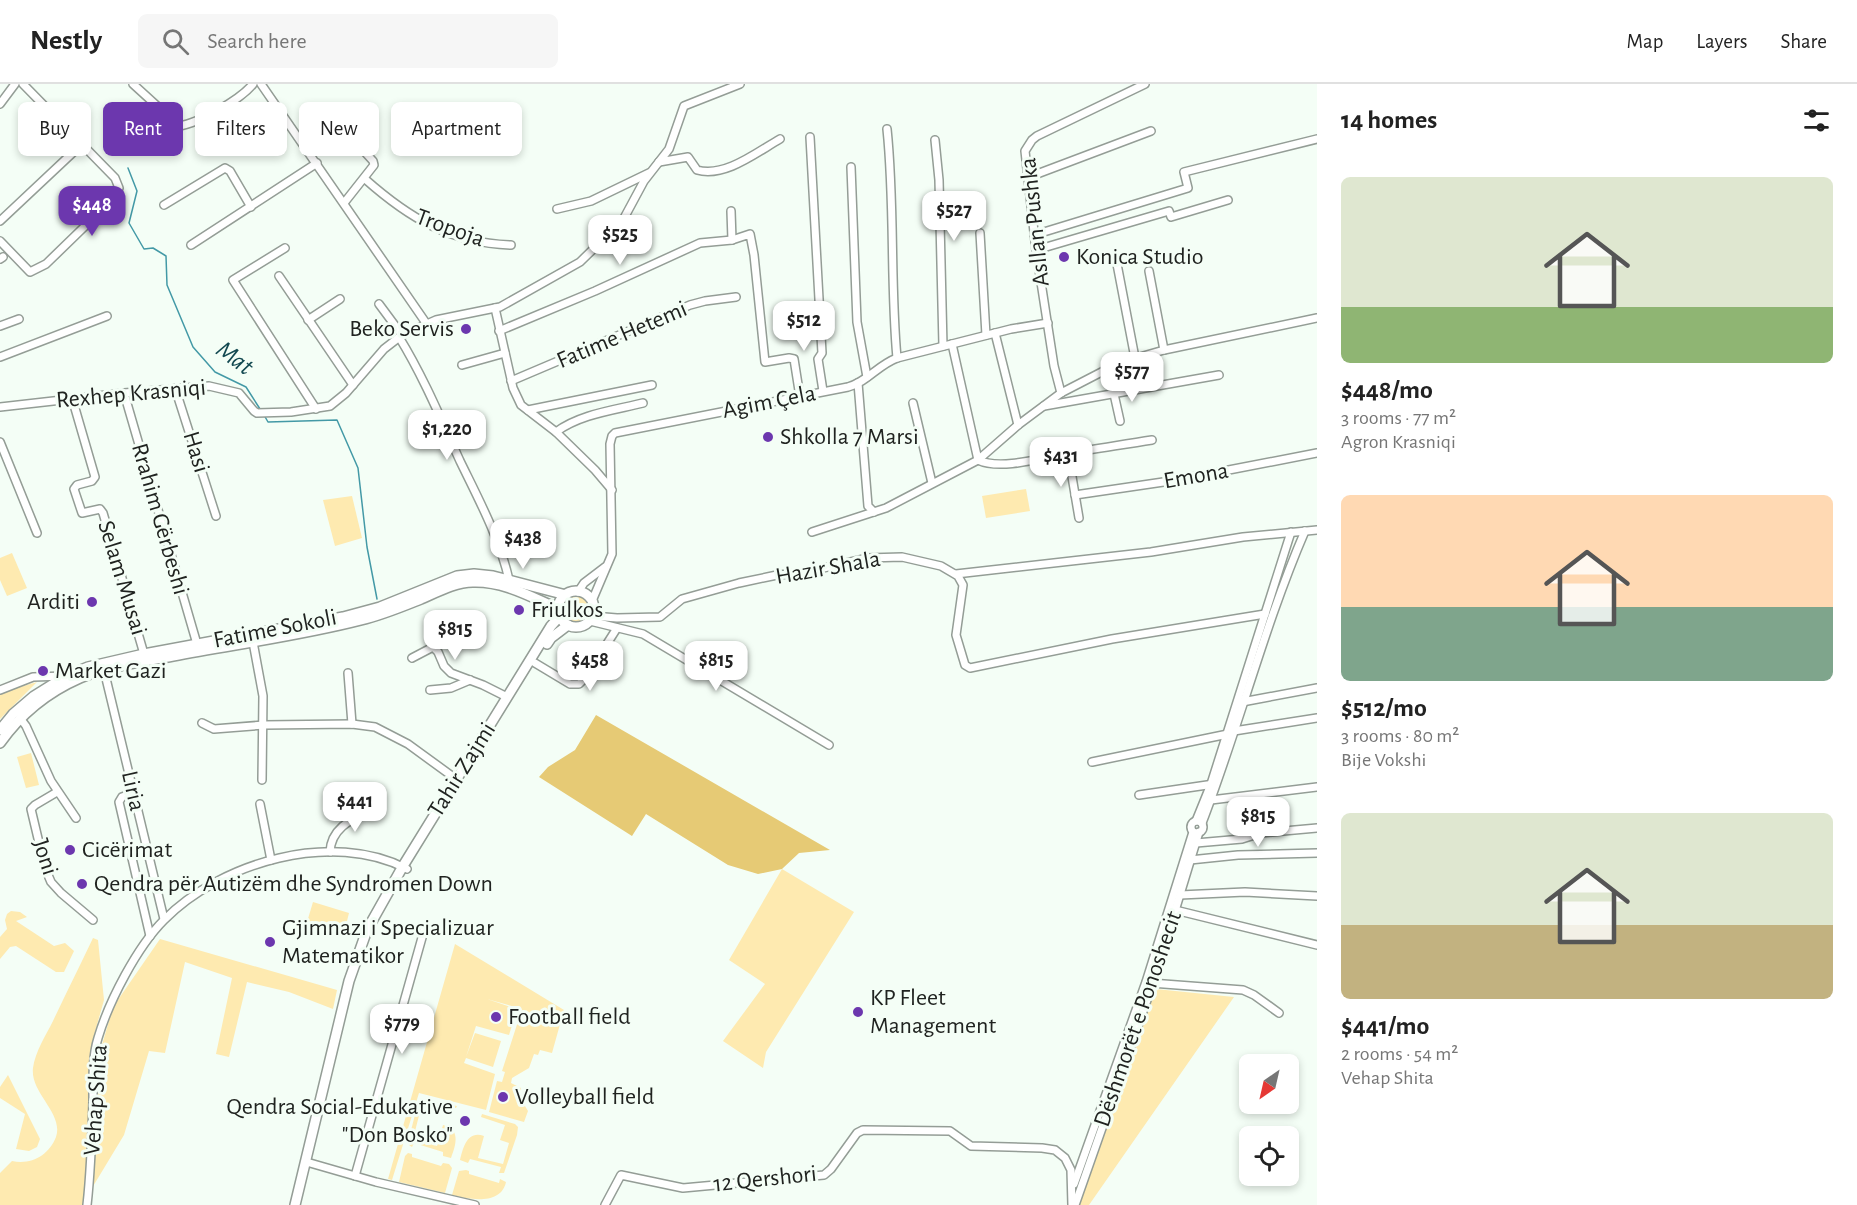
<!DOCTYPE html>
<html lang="en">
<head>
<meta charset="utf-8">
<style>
  :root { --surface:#fff; --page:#f6f6f6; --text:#222; --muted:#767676; --line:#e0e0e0; --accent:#6c37ae }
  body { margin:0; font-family:"Alegreya Sans",sans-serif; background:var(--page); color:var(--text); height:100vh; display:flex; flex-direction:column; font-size:22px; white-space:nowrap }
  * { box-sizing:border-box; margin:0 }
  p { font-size:20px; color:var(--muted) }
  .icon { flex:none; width:33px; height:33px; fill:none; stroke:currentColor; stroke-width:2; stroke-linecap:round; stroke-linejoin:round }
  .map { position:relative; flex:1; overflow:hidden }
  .side { display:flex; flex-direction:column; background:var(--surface); width:540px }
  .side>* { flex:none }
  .banner { position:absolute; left:18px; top:18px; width:570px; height:54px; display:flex; gap:12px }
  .needle { width:39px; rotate:214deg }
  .tools { position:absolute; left:1239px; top:970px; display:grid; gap:12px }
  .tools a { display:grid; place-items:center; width:60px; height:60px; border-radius:9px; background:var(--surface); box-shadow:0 3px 9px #0003; font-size:30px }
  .price { position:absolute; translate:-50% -51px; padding:0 14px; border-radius:12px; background:#fff; color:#222; font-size:20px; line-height:39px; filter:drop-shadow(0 2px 3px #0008) }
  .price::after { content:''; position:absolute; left:50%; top:36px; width:18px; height:14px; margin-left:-9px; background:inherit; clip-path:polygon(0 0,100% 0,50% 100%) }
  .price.active { background:var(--accent); color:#fff }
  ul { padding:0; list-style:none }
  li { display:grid; align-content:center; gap:12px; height:318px; padding:0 24px }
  li span { display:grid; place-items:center; height:186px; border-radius:9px; color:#555 }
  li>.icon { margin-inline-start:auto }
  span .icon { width:108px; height:108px; fill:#fffc; stroke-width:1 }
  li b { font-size:26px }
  h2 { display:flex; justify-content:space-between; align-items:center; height:72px; padding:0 24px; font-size:26px }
  .pill { padding:0 21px; border-radius:9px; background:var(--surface); box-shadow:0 3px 9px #0003; font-size:21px; line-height:54px }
  .pill.active { background:var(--accent); color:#fff }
  header { display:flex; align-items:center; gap:36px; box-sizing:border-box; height:84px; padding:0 30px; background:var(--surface); border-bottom:2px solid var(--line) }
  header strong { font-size:28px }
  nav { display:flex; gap:33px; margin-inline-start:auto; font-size:21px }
  .search { width:420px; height:54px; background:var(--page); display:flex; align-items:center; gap:15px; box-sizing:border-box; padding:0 21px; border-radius:9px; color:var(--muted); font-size:22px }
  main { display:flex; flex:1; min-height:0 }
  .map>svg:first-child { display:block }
</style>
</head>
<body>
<header>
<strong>Nestly</strong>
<div class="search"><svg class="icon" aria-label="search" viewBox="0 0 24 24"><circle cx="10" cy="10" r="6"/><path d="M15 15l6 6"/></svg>Search here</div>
<nav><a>Map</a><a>Layers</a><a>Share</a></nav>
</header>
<main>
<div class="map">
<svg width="1317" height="1121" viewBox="0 0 1317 1121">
  <rect width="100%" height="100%" fill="#f4fef6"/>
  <g fill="#feeab0">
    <path d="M1026,405L1030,427L986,434L982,412Z"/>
    <path d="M352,412L362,454L335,462L323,416Z"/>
    <path d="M12,469L27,504L7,512L0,496V474Z"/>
    <circle cx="576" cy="526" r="14"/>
    <path d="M37,598L0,635V611L9,606Z"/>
    <path d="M31,669L39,701L26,704L17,673Z"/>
    <path d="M782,785L854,828L766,968L763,984L723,957L765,900L729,876Z"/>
    <path d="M313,818L349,829L344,849L307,838Z"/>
    <path d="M11,827L20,828L27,833L16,837L54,862L65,859L74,867L64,888H56L16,862L10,863L0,875V853L7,845L5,836L7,830Z"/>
    <path d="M93,854L98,856L104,916L93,955L90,1007V1090L84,1121H0V1089L12,1077C32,1081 49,1071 56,1053C64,1029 30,1009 33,984C35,968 46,951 53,937C66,909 80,882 93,854Z"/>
    <path d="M160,855L337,906L333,925L289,908L247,898L229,973L216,970L232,894L185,878L165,969L149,967L124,1051L92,1104L97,978L113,923Z"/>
    <path d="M455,860L564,926L552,969L540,966L538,971L534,970L529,984L512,994L511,999L521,1004L520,1014L528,1027L524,1038L489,1028L497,997L502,998L505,988L502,987L522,925L487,915L517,925L509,951L476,942L466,973L475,949L501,957L493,983L466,974L464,979L495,990L486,1026L419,1009L392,1096L388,1095Z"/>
    <path d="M1146,904L1234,913L1089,1121H1072L1071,1103L1109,1007L1127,973Z"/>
    <path d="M8,991L40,1055L37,1063L29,1067L16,1065L25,1030L0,1014V1003Z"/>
    <path d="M422,1015L457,1022L456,1024L434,1019L433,1023L422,1020L413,1055L437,1062L443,1041C461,1045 456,1061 451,1074L443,1072V1068L414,1059L412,1063L409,1061L408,1058L417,1023Z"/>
    <path d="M482,1030L515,1040L518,1043L517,1051L504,1089H499L501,1083L470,1075L468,1079L460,1076C463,1064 467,1046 484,1052L478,1074L503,1080L509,1059L500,1056L505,1041L481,1033Z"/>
    <path d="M408,1069L412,1070V1073L441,1082L443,1079L449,1080L452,1084L445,1109L399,1098L405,1072Z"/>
    <path d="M466,1086L469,1087V1090L499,1099L500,1095L506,1098C501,1121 471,1116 452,1111L459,1087Z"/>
  </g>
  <path fill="#e6ca75" d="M596,631L830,766L799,769L782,785L758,790L728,781L646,730L632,752L539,693L548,683L575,666Z"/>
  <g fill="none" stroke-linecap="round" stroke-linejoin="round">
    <g stroke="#4399a6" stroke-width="1.5">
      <path d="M128,84L137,107L129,139L144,165L153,164L166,172L167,201L193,263L215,288L246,303L260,325"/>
      <path d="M264,331L268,338L337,336L358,384L367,463L377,515"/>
    </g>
    <defs>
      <g id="street">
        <path d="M133,0L179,42C199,39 240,16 253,0"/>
        <path d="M261,0L426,239"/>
        <path d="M0,20L15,0"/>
        <path d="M339,29L352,54L373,77L374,81L344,119"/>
        <path d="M887,45C895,121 890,198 897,274"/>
        <path d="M810,53L822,269L818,275L823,307"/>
        <path d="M935,56L939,96L943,262"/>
        <path d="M659,78L688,73L697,86C725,94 757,68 780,55"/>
        <path d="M851,83L857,238L867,293"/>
        <path d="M1029,93L1151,47"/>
        <path d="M365,95C409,134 450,159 511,161"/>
        <path d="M164,121L225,84L230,87L251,123"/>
        <path d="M557,125L591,117L649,89"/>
        <path d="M731,127L732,156"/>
        <path d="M0,137L82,60"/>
        <path d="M980,149L986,251"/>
        <path d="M1034,151L1188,104L1184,88L1317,55"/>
        <path d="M0,157L30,188L46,180L116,112L119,104L115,94L23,0"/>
        <path d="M191,161L317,79"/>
        <path d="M285,164L233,196L316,325"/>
        <path d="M1036,166L1169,127L1171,133L1228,116"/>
        <path d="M0,175L3,173"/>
        <path d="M1117,180L1135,274"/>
        <path d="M1149,187L1164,266"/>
        <path d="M279,192L353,301"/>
        <path d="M379,220L402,251"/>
        <path d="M495,224L513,304L521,321L556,348L595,386L612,406"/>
        <path d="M308,236L340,215"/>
        <path d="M0,242L19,235"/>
        <path d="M499,247L595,207L700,159L732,156L750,150L754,171L765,278L789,274L794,275L800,313"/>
        <path d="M995,249L1018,341"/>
        <path d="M399,253C423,292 441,335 460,377C478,414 500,455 509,496"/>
        <path d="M952,260L978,376C1001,387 1045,373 1069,369C1097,365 1125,360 1152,356"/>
        <path d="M0,273L107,232"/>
        <path d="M462,281L505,269"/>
        <path d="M511,297L690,221L705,217L736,213"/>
        <path d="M858,299L868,422L874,428"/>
        <path d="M175,304L216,432"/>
        <path d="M124,309L197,560"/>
        <path d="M1061,309L1054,282L1036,166L1025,67L1032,56L1037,52L1145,0"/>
        <path d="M1114,310L1120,337"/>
        <path d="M72,314L95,393L92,397L77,401L74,405L82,429L100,425L103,429L144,570"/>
        <path d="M913,319L932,399"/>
        <path d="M1044,322L1219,291"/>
        <path d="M0,323L124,309L209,302L239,309L254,327L257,329L291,328L330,322L346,309L384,265L402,251L436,236L500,223L580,178L623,136L644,97L669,65L684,22L740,0"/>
        <path d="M528,326L652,301"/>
        <path d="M556,348C580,330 615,326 643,319"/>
        <path d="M0,358L37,449"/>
        <path d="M1068,369L1079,434"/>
        <path d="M1075,411L1177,396L1317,369"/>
        <path d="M812,448L886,424L978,376L1018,341L1061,309L1119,279L1164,266L1317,234"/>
        <path d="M956,490L1151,468L1243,453L1317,446"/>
        <path d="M578,508L584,499L605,483"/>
        <path d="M592,517L612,470L610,360L612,352L615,349L848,303C867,298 878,281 897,274L1011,245L1048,239"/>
        <path d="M593,532L617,534L660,533L682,515L739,499L777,491L802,489L867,474L902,473L941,482L958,492L963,501L956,551L965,581L970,584L1112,555L1265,530"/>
        <path d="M590,537L643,550L829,661"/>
        <path d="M253,558L263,612L262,696"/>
        <path d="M412,574L433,563L438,568L444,582L451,589L483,601L507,613"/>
        <path d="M535,579L570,600H579L586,593L617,544"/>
        <path d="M103,582L164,835"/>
        <path d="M348,589L352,640"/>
        <path d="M0,606L33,593L66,592"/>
        <path d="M430,606L451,604L470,596"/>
        <path d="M1242,618L1317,604"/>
        <path d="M20,634L26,642L51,697L76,734"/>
        <path d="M202,639L214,645L264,641L352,640L375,643L408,660L456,695"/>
        <path d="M1234,647L1317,634"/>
        <path d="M1092,678L1228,650"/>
        <path d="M57,708L35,721L31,725L45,784L51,798L61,809L93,836"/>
        <path d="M133,709L122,713L119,718L150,852"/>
        <path d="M1139,711L1214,700"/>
        <path d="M1211,716L1317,703"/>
        <path d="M260,720L271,776"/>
        <path d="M1196,737L1211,700L1291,448"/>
        <circle cx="1197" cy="743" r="6"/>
        <path d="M1202,739C1239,643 1264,542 1305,447"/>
        <path d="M1196,759L1242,755L1261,749L1317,744"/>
        <path d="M330,768C331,744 352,735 372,725"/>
        <path d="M1190,776L1238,771L1317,769"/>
        <path d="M1180,811L1245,808L1317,812"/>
        <path d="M1175,826L1317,861"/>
        <path d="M1151,899L1243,906L1254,911L1279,929"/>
        <path d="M310,1079L376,1098L475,1121"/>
        <path d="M355,1092L425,843"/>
        <path d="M1074,1100L1146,898L1193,748"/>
        <path d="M87,1121C91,1086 92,1052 93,1017C93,997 92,973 98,954C109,917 137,863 164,836C221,778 332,746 407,785"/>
        <path d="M605,1121L621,1091L683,1104L824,1091L831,1085L857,1049L863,1046L950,1047L971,1062L1042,1064L1055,1066L1065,1074L1071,1086L1072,1121"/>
        <path d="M1075,1121L1153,899L1199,748"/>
      </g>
      <g id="secondary">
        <circle cx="576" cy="525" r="18"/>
        <path d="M547,560L551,554L568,541"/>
        <path d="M0,646L13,630L34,612L66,592L88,583L144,570L343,533L380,523L457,492L474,490L493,492L566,511"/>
        <path d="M0,659C20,631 48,608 80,594C109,582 142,578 173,572C236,560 299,552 361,536C382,531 401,523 421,515C437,508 455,498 473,498C504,497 531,513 559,525"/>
        <path d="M295,1121L349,897L367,846L403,782L551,542L560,532"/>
      </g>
    </defs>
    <use href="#street" stroke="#949d96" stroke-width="10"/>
    <use href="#secondary" stroke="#949d96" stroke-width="12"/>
    <use href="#street" stroke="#fff" stroke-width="7"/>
    <use href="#secondary" stroke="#fff" stroke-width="9"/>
  </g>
  <g fill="#6c37ae" stroke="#f4fef6" stroke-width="2">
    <circle cx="1064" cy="173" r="6"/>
    <circle cx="466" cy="245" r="6"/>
    <circle cx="768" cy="353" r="6"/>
    <circle cx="92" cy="518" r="6"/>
    <circle cx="519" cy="526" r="6"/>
    <circle cx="43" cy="587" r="6"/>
    <circle cx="70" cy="766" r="6"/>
    <circle cx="82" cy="800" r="6"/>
    <circle cx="270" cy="858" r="6"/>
    <circle cx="858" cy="928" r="6"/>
    <circle cx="496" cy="933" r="6"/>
    <circle cx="503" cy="1013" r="6"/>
    <circle cx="465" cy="1037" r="6"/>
  </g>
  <g text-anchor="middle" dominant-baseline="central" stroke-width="6" stroke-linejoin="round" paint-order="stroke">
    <g font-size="24" fill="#202320" stroke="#f4fef6">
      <text transform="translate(1035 138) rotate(-96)">Asllan Pushka</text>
      <text transform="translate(450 144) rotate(20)">Tropoja</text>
      <text transform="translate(622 251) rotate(-23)">Fatime Hetemi</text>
      <text transform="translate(131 310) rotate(-5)">Rexhep Krasniqi</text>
      <text transform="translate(769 318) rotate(-11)">Agim Çela</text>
      <text transform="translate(196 368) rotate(73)">Hasi</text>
      <text transform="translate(1196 392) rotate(-10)">Emona</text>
      <text transform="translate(160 435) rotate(74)">Rrahim Gërbeshi</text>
      <text transform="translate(828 484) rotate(-10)">Hazir Shala</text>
      <text transform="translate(122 494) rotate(73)">Selam Musai</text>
      <text transform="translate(275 545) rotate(-11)">Fatime Sokoli</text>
      <text transform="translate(462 686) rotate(-58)">Tahir Zajmi</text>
      <text transform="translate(133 707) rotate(77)">Liria</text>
      <text transform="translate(45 773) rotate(72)">Joni</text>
      <text transform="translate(1138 935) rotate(-71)">Dëshmorët e Ponoshecit</text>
      <text transform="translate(96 1016) rotate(-86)">Vehap Shita</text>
      <text transform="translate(765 1095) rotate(-6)">12 Qershori</text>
    </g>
    <g font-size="24" fill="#202320" stroke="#f4fef6" text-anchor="start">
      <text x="1076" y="173">Konica Studio</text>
      <text x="454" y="245" text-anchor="end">Beko Servis</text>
      <text x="780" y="353">Shkolla 7 Marsi</text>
      <text x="80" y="518" text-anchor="end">Arditi</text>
      <text x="531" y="526">Friulkos</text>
      <text x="55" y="587">Market Gazi</text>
      <text x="82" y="766">Cicërimat</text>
      <text x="94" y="800">Qendra për Autizëm dhe Syndromen Down</text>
      <text x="282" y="844">Gjimnazi i Specializuar<tspan x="282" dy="28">Matematikor</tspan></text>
      <text x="870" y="914">KP Fleet<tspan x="870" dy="28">Management</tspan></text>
      <text x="508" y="933">Football field</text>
      <text x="515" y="1013">Volleyball field</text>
      <text x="453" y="1023" text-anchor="end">Qendra Social-Edukative<tspan x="453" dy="28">"Don Bosko"</tspan></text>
    </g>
    <g font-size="26" font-style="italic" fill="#134951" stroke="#f4fef6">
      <text transform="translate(235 274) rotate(37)">Mat</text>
    </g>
  </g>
</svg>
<div class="tools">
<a><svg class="needle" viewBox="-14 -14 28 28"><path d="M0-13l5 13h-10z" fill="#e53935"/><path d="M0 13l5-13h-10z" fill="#767676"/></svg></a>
<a><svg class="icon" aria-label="locate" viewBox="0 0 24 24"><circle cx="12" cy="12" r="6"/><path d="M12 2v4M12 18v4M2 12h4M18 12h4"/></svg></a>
</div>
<b class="price active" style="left:92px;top:153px">$448</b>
<b class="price" style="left:954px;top:158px">$527</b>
<b class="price" style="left:620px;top:182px">$525</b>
<b class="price" style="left:804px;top:268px">$512</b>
<b class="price" style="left:1132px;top:319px">$577</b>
<b class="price" style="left:447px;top:377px">$1,220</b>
<b class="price" style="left:1061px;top:404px">$431</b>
<b class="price" style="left:523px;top:486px">$438</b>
<b class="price" style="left:455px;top:577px">$815</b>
<b class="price" style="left:590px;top:608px">$458</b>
<b class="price" style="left:716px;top:608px">$815</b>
<b class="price" style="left:355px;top:749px">$441</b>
<b class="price" style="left:1258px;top:764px">$815</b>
<b class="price" style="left:402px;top:971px">$779</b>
<div class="banner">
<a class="pill">Buy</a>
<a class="pill active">Rent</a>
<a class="pill">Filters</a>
<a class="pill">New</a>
<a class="pill">Apartment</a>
</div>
</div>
<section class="side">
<h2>14 homes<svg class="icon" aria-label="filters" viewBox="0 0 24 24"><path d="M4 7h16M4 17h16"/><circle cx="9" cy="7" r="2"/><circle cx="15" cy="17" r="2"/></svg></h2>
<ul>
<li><span style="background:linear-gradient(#dfe7d0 70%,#8fb573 0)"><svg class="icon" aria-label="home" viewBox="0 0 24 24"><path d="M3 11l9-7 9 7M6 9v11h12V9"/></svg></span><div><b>$448/mo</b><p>3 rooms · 77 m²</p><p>Agron Krasniqi</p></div></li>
<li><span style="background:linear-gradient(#ffd9b3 60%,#7fa58c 0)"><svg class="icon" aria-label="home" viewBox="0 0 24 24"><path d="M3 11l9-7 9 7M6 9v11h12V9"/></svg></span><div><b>$512/mo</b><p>3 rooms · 80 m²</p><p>Bije Vokshi</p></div></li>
<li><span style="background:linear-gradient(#dfe7d0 60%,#c2b280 0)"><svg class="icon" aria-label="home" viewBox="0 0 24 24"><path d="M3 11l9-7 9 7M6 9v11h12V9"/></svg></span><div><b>$441/mo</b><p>2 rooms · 54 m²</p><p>Vehap Shita</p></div></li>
</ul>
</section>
</main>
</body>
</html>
